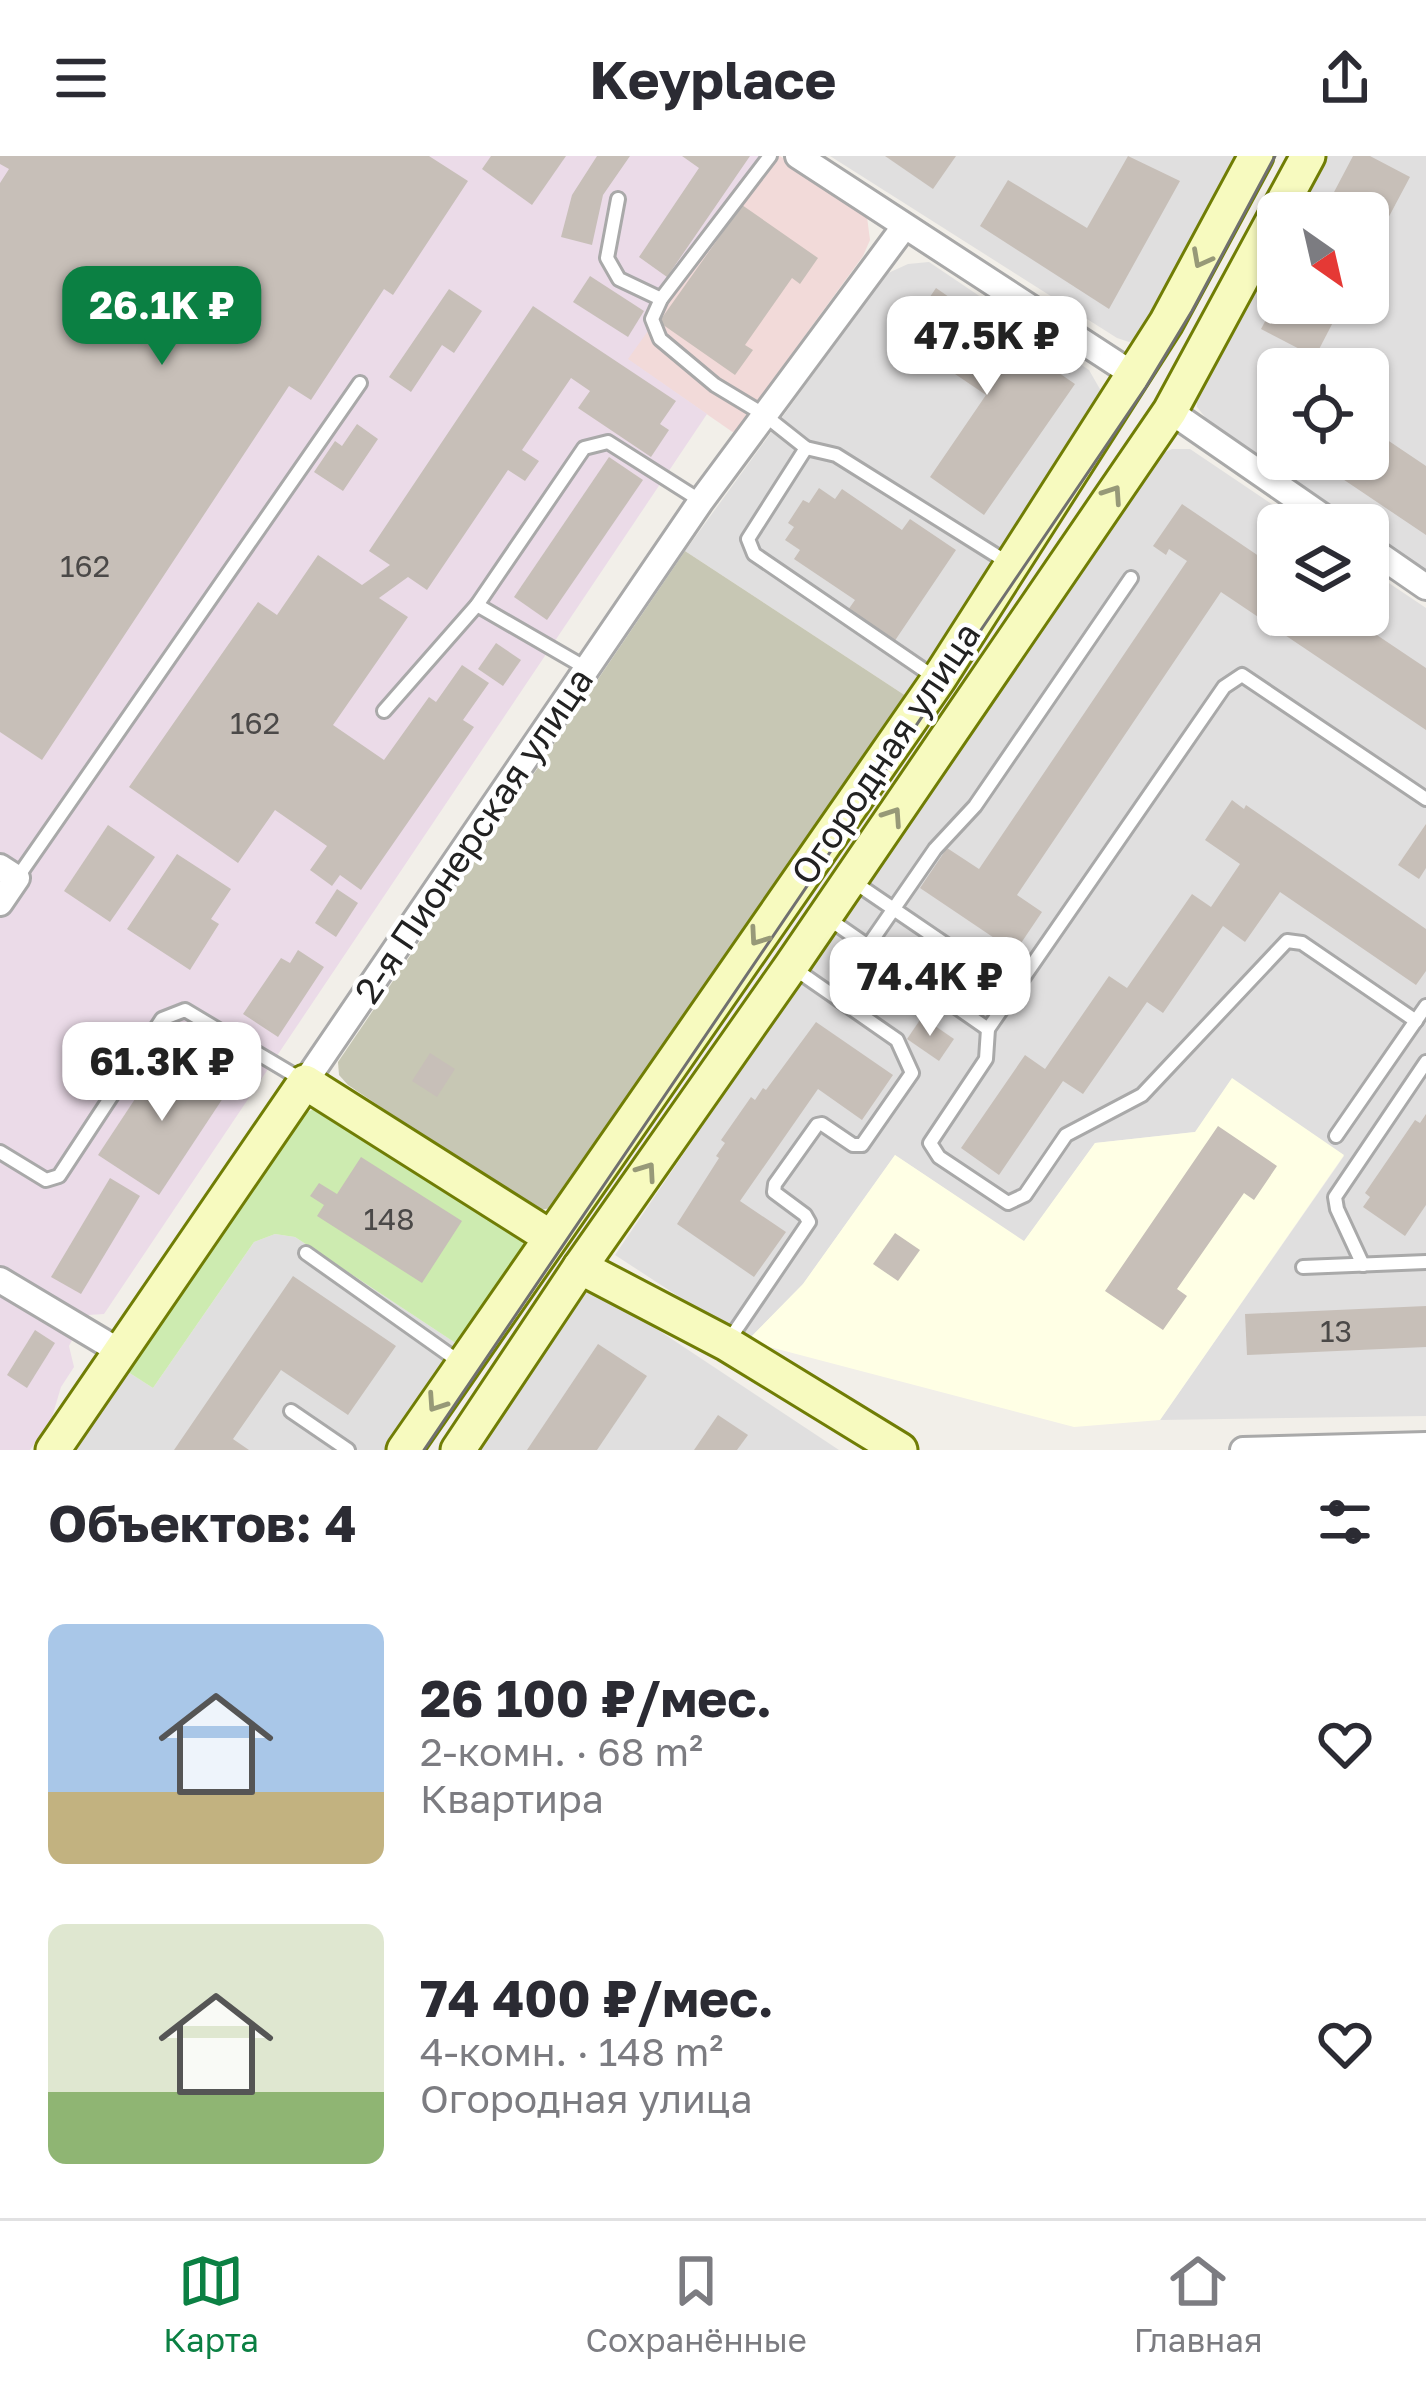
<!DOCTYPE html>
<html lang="ru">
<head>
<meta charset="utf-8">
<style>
  :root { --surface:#fff; --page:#f2f2f3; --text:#2b2b33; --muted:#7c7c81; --line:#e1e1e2; --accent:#0b8043 }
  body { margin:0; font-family:"Golos Text",sans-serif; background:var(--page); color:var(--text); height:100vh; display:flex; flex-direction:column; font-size:45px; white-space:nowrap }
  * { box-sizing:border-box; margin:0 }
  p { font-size:39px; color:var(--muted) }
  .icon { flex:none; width:66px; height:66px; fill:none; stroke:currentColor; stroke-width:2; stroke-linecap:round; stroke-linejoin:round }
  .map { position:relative; height:1294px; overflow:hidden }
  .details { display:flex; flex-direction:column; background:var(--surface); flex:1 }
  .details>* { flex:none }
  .needle { width:78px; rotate:146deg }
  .tools { position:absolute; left:1257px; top:36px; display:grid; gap:24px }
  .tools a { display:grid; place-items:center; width:132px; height:132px; border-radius:18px; background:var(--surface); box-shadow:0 3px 9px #0004; font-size:60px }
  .price { position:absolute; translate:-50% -102px; padding:0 27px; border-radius:24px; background:#fff; color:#222; font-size:39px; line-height:78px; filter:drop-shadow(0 3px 6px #0008) }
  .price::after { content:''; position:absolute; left:50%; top:72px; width:36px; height:27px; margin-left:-18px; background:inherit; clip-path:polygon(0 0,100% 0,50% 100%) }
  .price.current { background:var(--accent); color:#fff }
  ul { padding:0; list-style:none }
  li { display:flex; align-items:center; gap:36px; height:300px; padding:0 48px }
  li span { display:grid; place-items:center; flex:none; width:336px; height:240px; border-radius:18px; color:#555 }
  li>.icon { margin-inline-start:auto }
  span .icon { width:144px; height:144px; fill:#fffc; stroke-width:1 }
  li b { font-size:51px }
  h2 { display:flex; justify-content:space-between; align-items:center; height:144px; padding:0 48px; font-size:51px }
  header { display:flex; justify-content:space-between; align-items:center; height:156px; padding:0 48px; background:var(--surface); font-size:54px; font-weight:700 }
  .tab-bar { display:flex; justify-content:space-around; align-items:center; height:168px; border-top:3px solid var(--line); background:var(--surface); font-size:33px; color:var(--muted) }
  .tab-bar a { display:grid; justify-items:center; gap:6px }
  .tab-bar .current { color:var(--accent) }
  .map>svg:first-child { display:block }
</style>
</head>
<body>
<header><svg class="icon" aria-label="menu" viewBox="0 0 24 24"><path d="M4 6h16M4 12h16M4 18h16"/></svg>Keyplace<svg class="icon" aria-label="share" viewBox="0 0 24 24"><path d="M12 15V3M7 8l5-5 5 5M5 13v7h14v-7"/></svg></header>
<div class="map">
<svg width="1426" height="1294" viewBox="0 0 1426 1294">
  <rect width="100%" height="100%" fill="#f2efe9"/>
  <g fill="#e0dfdf" fill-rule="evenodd">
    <path d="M830,0H1241L1143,180L1129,186L1117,182Z"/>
    <path d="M1322,0H1426V415L1368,375V369H1359L1208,265L1197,251L1196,236L1278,82V147H1368V57H1291ZM1278,213H1368V303H1278Z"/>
    <path d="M929,106L1089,214L1101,235L1098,259L909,542L685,395L886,118L908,108Z"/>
    <path d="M1172,293H1190L1303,369H1278V459H1368V413L1426,452V1260L1160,1264L1344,1000L1195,976L1095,987L1024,1086L895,999L803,1128L747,1185L615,1099L1157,300Z"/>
    <path d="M275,1078L295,1081L460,1190L389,1294H70L125,1214L153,1232L254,1086Z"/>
    <path d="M585,1136L619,1148L839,1294H472L574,1139Z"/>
  </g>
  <path fill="#f2dad9" d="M773,0H780L867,61L870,84L863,100L734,277L627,203Z"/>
  <path fill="#ebdbe8" d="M0,0H773L628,203L707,258L104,1158L88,1159L78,1173L69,1190L74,1211L61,1231L52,1261L30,1294H0Z"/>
  <path fill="#ffffe5" d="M1232,922L1344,999L1160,1264L1074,1271L747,1185L803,1128L895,999L1024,1085L1095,987L1195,976Z"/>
  <path fill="#c7c7b4" d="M685,395L909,542L555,1051L536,1055L348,929L339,919L338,906Z"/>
  <path fill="#cdebb0" d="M312,954L329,955L520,1080L526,1097L460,1190L295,1081L275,1078L254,1086L153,1232L125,1214L296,961Z"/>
  <g fill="#c7bfb8">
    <path d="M0,0H429L468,25L393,139L384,133L311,244L289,230L42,604L0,576V27L9,13L0,8Z"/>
    <path d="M491,0H566L532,49L482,13Z"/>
    <path d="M597,0H630L603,39L592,89L561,81L572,39Z"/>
    <path d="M682,0H750L667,121L639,101L699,12Z"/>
    <path d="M885,0H956L933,33Z"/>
    <path d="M1128,0L1180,25L1109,153L980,70L1008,24L1087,72Z"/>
    <path d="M1353,0H1370L1410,21L1368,100V57H1323Z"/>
    <path d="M742,49L818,102L800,128L792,122L745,189L753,194L735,219L659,166Z"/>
    <path d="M590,120L644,155L628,181L573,146Z"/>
    <path d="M936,132L1075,228L984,359L930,321L986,239L902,182Z"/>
    <path d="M449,133L482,155L454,197L442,189L411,236L389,221Z"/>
    <path d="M1275,147H1343L1315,201L1261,173Z"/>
    <path d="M533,150L676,245L660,268L669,274L651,301L578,252L590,235L571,222L522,294L539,305L525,325L508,314L427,434L408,421L379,442L408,461L333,569L384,604L429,541L436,546L462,509L489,527L463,564L474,571L361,734L340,719L332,730L310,714L327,690L275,654L238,707L129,631L258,446L277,459L318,399L362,429L390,409L369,395Z"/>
    <path d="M357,268L378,283L343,335L314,316L335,285L342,290Z"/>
    <path d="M1368,271L1426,310V379L1313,303H1368Z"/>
    <path d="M609,301L643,324L547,464L514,441Z"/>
    <path d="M819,332L835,343L842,333L902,374L910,363L956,394L894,486L848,454L855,444L794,403L800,394L785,384L794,371L788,367L803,344L809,347Z"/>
    <path d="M1182,348L1278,413V459H1347L1426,512V574L1221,436L1017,739L1042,756L1015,796L920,732L947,692L979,713L1187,405L1169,393L1166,399L1153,390Z"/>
    <path d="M496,487L521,504L503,530L478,513Z"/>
    <path d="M1232,644L1244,653L1246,649L1426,773V815L1416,829L1280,736L1245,786L1223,770L1163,857L1147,846L1083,938L1063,925L999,1019L961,992L1025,899L1045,913L1109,820L1127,832L1192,738L1211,751L1240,708L1205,684Z"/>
    <path d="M1426,668V712L1419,723L1398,709Z"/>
    <path d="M108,669L155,701L110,766L64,735Z"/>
    <path d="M177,698L231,733L211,763L219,768L190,814L127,773Z"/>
    <path d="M337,733L358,747L336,781L315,767Z"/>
    <path d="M298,794L324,811L278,881L243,858L281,802L290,807Z"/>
    <path d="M922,861L954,883L939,905L907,883Z"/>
    <path d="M816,866L893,919L862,964L818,933L740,1045L786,1076L754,1121L677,1068L719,1002L716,1000L725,987L721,984L751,941L755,944L763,932L766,934Z"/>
    <path d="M166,896L227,936L159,1039L98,999Z"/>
    <path d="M430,897L455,913L437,941L412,925Z"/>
    <path d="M1426,958V1049L1405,1080L1363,1051L1370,1041L1365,1037L1415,964L1420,967Z"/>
    <path d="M1218,970L1277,1010L1254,1044L1244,1037L1177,1133L1187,1140L1163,1174L1105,1135Z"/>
    <path d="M361,1001L462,1065L422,1127L317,1060L324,1049L310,1040L319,1027L337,1038Z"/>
    <path d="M110,1022L140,1040L81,1138L51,1121Z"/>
    <path d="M895,1077L920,1094L898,1125L873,1108Z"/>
    <path d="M293,1120L396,1190L348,1259L281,1214L233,1283L249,1294H174Z"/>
    <path d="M1426,1150V1191L1247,1199L1245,1158Z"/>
    <path d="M35,1174L55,1187L27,1232L7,1219Z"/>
    <path d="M598,1188L647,1220L597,1294H527Z"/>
    <path d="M718,1259L748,1279L737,1294H694Z"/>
  </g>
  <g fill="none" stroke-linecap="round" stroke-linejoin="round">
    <defs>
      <g id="lane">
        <path d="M770,0L661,143L652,163L660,183L715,229L763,258L806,292L836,299L1010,408"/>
        <path d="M618,43L607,102L619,123L661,143"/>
        <path d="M806,292L748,383L754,398L937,523"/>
        <path d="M477,449L586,512"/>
        <path d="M384,555L477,449L584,292L608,286L701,345"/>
        <path d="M17,722L360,227"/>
        <path d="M851,724L1014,835"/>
        <path d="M826,761L988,873L1224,531L1242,519L1426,643"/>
        <path d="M868,790L935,693L975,650L1131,422"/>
        <path d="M988,873L986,903L930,987L939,1001L1008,1047L1025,1039L1066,979L1142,939L1287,785L1302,787L1416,865"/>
        <path d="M1336,980L1426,850"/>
        <path d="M0,996L46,1024L59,1020L162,863L185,854L304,925"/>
        <path d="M306,1097L461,1207"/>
        <path d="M1363,1109L1337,1053L1335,1041L1426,906"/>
        <path d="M1303,1111L1426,1106"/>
        <path d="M727,1187L809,1066L805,1059L774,1036L775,1028L817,969L822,968L853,989H862L912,917L897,884L792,811"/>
        <path d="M291,1255L348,1294"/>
      </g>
      <g id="street">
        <path d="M798,0L1134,219"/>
        <path d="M1170,255L1335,369"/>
        <path d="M1368,391L1426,431"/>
        <path d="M0,711L17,722L0,747"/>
        <path d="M305,926L701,345L904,71"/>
        <path d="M0,1124L119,1195"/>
        <path d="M1243,1294L1426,1289"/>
      </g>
      <g id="secondary">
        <path d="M580,1111L727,1188L900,1294"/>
        <path d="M53,1294L305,926L550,1081"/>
        <path d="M404,1294L938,524L1166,167L1256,0"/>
        <path d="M458,1294L580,1111L791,810L1170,255L1308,0"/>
      </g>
    </defs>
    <use href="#lane" stroke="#a9a9a9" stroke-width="18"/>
    <use href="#street" stroke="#a9a9a9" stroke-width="30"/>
    <use href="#secondary" stroke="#707d05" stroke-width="39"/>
    <use href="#lane" stroke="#fff" stroke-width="12"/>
    <use href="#street" stroke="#fff" stroke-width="24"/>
    <use href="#secondary" stroke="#f7fabf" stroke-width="33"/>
    <path stroke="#707070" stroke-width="3" d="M424,1294L1146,231L1192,155L1275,0"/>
  </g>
  <defs><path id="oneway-chevron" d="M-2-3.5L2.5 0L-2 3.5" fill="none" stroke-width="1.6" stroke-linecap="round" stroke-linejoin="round" transform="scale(3)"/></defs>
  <g stroke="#979978">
    <use href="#oneway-chevron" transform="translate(1201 103) rotate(118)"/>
    <use href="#oneway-chevron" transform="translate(1113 338) rotate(-56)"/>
    <use href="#oneway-chevron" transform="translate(893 660) rotate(-56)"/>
    <use href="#oneway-chevron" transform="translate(758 781) rotate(125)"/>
    <use href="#oneway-chevron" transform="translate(647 1015) rotate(-55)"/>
    <use href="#oneway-chevron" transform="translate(436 1247) rotate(124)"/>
  </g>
  <g text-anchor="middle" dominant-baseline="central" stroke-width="9" stroke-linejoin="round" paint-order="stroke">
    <g font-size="30" fill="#4b4948">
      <text x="85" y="410">162</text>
      <text x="255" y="567">162</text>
      <text x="389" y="1063">148</text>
      <text x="1336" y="1175">13</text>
    </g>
    <g font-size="36" fill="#222" stroke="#fff">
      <text transform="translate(885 597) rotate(-56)">Огородная улица</text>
      <text transform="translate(473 679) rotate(-56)">2-я Пионерская улица</text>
    </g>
  </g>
</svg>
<div class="tools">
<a><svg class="needle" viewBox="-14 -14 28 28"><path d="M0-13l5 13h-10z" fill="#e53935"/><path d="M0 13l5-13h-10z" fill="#7c7c81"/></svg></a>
<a><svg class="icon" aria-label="locate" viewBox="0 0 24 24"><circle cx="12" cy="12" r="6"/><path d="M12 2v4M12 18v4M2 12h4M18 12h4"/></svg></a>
<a><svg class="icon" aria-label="layers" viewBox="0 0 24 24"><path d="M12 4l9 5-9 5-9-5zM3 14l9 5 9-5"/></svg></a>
</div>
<b class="price current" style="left:162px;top:212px">26.1K ₽</b>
<b class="price" style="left:987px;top:242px">47.5K ₽</b>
<b class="price" style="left:930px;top:883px">74.4K ₽</b>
<b class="price" style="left:162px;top:968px">61.3K ₽</b>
</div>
<section class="details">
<h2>Объектов: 4<svg class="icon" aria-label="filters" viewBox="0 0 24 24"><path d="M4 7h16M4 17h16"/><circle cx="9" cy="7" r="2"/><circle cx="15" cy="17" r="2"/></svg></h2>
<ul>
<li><span style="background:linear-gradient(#a9c7e8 70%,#c2b280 0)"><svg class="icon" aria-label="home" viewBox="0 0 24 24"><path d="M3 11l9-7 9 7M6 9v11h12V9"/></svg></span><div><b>26 100 ₽/мес.</b><p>2-комн. · 68 m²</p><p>Квартира</p></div><svg class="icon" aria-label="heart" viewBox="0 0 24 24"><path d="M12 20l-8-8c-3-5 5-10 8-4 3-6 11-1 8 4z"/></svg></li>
<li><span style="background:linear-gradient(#dfe7d0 70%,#8fb573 0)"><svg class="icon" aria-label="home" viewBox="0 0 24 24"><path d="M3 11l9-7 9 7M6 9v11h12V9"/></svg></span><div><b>74 400 ₽/мес.</b><p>4-комн. · 148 m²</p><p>Огородная улица</p></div><svg class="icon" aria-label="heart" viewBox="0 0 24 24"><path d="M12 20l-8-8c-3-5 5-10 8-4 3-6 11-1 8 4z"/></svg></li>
</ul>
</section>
<nav class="tab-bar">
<a class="current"><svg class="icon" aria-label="map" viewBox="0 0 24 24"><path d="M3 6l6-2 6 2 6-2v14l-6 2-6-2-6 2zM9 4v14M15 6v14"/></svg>Карта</a>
<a><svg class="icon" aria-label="saved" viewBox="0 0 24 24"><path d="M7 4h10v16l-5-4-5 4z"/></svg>Сохранённые</a>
<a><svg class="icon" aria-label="home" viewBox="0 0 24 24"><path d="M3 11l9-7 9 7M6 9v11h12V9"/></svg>Главная</a>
</nav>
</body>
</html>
